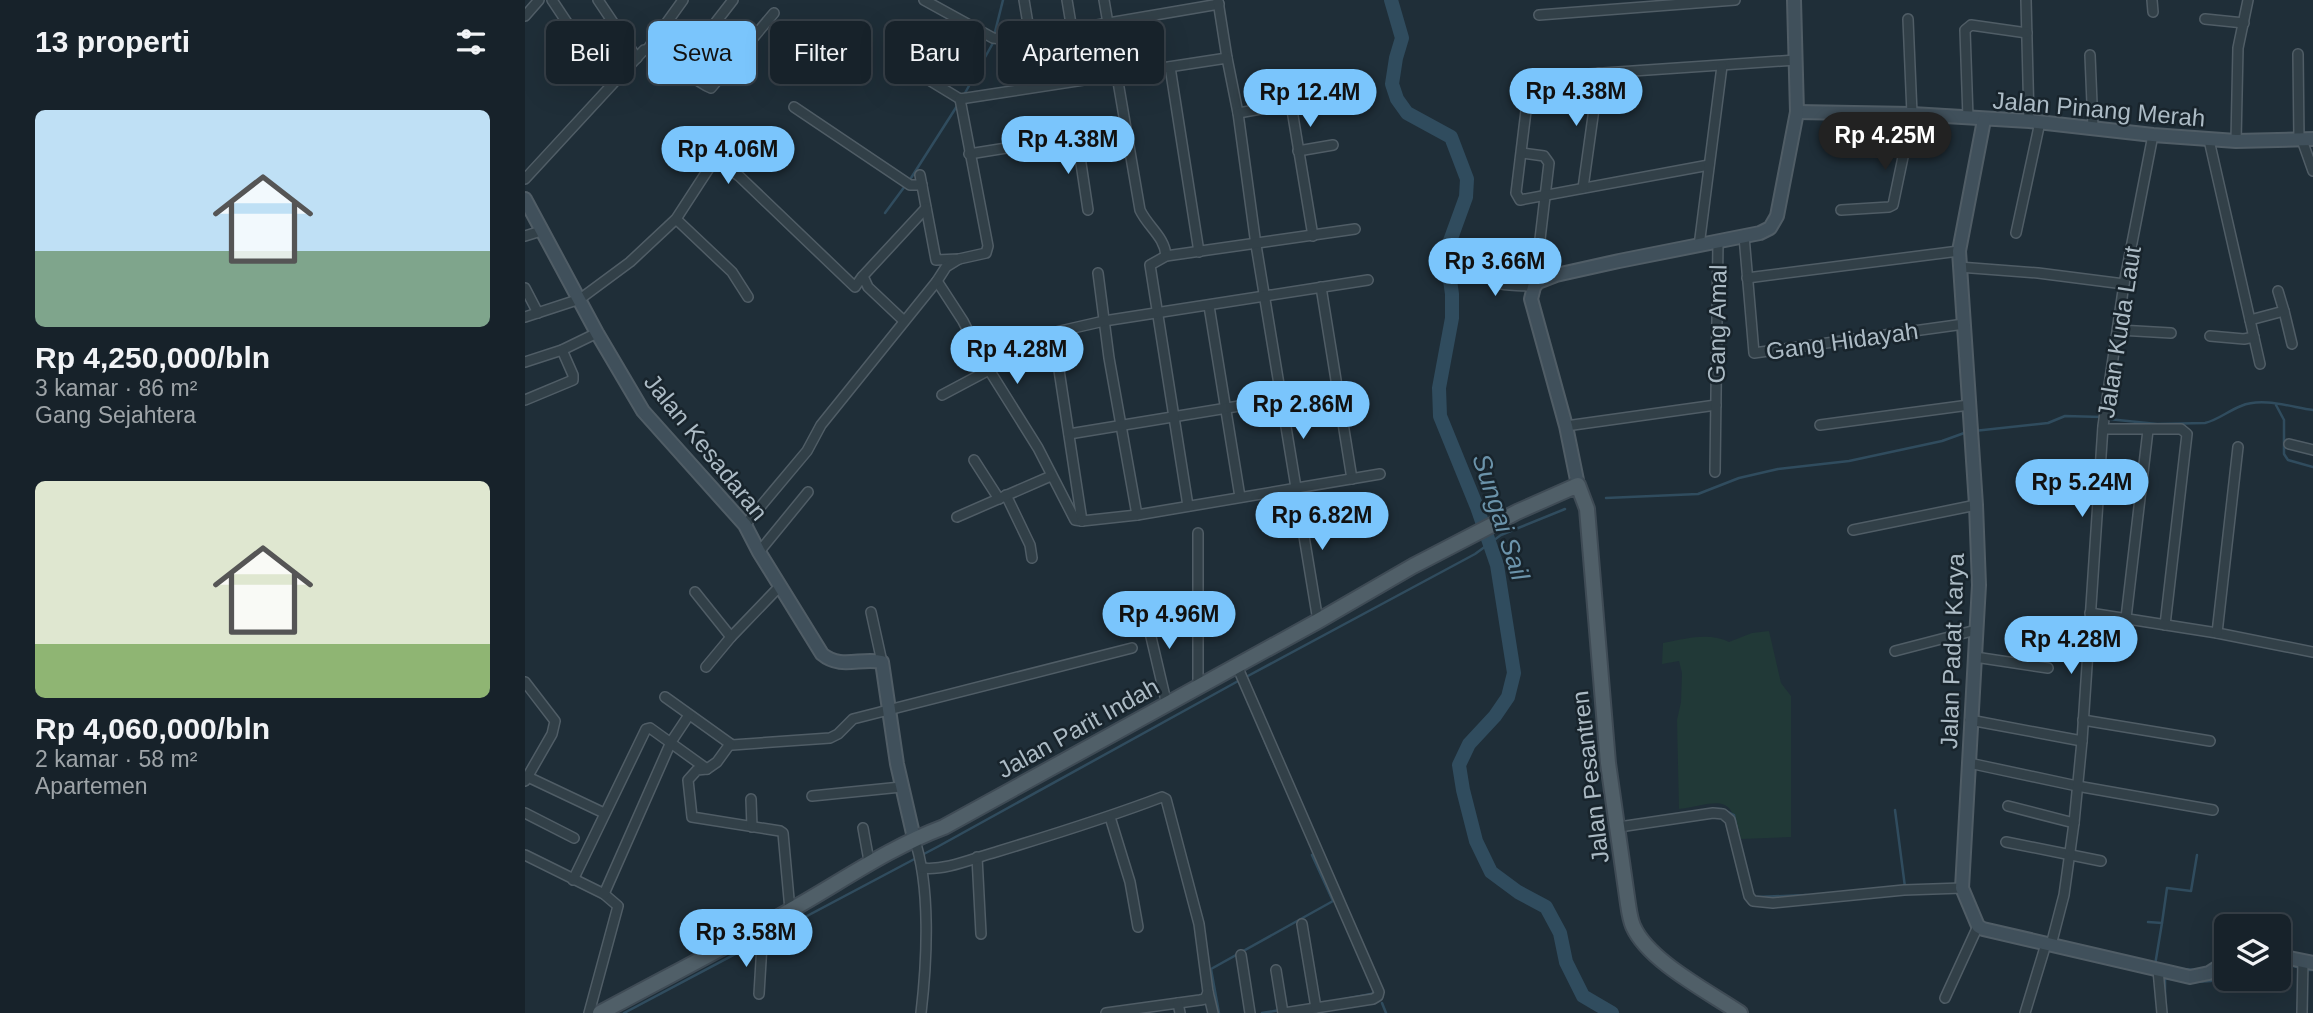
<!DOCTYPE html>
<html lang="id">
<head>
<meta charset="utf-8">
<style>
  :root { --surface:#17222a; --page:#242f36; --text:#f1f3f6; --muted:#9ea4a8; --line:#363f47; --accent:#7ac5fc }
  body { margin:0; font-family:Arial,sans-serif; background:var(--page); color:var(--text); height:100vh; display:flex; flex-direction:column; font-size:26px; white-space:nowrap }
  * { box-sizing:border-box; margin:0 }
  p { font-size:23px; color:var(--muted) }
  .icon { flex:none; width:38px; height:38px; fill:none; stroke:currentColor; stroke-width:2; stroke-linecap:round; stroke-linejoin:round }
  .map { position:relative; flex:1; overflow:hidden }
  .panel { display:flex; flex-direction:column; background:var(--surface); width:525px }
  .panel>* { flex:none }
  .top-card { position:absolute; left:21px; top:21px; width:665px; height:63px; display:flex; gap:14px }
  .buttons { position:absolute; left:1689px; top:914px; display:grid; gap:14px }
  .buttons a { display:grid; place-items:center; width:77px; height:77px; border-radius:10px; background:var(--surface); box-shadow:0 7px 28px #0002,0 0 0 2px var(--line); font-size:35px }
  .price { position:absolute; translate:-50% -60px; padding:0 16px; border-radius:24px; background:var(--accent); color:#111; font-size:23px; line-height:46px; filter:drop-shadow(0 2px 4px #0008) }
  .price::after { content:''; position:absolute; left:50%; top:42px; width:21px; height:16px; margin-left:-10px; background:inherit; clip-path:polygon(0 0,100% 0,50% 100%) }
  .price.active { background:#222; color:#fff }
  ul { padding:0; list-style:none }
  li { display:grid; align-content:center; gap:14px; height:371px; padding:0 35px }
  li span { display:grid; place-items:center; height:217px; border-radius:10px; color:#555 }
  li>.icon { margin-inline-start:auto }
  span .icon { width:126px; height:126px; fill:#fffc; stroke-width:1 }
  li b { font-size:30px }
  h2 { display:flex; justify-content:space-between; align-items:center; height:84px; padding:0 35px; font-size:30px }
  .pill { padding:0 24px; border-radius:10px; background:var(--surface); box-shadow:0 7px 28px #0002,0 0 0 2px var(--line); font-size:24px; line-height:63px }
  .pill.active { background:var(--accent); color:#111 }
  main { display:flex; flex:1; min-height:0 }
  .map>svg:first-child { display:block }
</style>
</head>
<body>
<main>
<section class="panel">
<h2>13 properti<svg class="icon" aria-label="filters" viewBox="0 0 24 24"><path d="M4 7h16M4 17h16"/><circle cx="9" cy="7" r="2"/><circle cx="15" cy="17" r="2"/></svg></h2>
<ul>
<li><span style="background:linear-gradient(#bfe0f5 65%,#7fa58c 0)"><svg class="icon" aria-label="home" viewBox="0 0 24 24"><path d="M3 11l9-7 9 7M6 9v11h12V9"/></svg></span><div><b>Rp 4,250,000/bln</b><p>3 kamar · 86 m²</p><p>Gang Sejahtera</p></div></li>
<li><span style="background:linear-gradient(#dfe7d0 75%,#8fb573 0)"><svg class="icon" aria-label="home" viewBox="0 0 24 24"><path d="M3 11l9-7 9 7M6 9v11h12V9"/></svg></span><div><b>Rp 4,060,000/bln</b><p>2 kamar · 58 m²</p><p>Apartemen</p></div></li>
</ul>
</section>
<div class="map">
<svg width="1788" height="1013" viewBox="0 0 1788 1013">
  <rect width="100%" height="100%" fill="#1f2e38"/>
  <path fill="#213937" d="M1244,631L1256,683L1266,696V837L1216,839C1206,791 1194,803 1154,809L1152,720L1156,702L1157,673L1154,661L1137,664L1138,643C1160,639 1184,632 1204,642L1227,633Z"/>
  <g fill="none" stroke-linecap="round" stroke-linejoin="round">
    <g stroke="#304c5e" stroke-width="2.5">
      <path d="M470,32L478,0"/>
      <path d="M440,93L468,43"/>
      <path d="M386,178L432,106"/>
      <path d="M360,213L380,186"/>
      <path d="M1751,405L1759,420V454L1763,460L1788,467"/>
      <path d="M1583,419L1632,424L1680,423C1693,420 1703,411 1716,406C1737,397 1766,407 1788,410"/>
      <path d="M1449,431L1523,423L1540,416L1577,417"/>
      <path d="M1081,498L1173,494L1214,478L1253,469L1324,461L1417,441L1442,432"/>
      <path d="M721,677L950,554L976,535L1040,509"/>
      <path d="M738,737L751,767"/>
      <path d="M1190,809H1197L1209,815L1214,840"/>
      <path d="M1370,810L1380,887"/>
      <path d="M1232,897L1281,895"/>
      <path d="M1623,922L1637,923L1630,965"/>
      <path d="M1637,923L1642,888L1666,891L1672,855"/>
      <path d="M1759,963L1772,967"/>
      <path d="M1657,969L1671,970"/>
      <path d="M1784,970H1788"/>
      <path d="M1670,982L1686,981L1696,974"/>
      <path d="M820,999L851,993"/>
      <path d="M1640,1000V978L1646,979"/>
      <path d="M857,1003L861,1013"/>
      <path d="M99,1013L414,846L715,680"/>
      <path d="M694,1013L686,969L808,901L787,855"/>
      <path d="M737,1013L755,1010"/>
    </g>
    <path stroke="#304c5e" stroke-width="14" d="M866,0L877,38L871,58L867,84L872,99L882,113L926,137L942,179L941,197L921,252L927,294V318L914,388L915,416L952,507L972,565L989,673L983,697L970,716L944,744L934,765L938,790L951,841L966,872L993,892L1021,907L1035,933L1041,962L1058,996L1087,1013"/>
    <defs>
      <g id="street">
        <path d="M27,0L53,39"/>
        <path d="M73,0L112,58"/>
        <path d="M399,0L468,38L484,40L694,4"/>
        <path d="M499,0L505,36"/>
        <path d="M542,0L547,30"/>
        <path d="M579,0L615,210C623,227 640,237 641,256"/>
        <path d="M1501,0L1504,121"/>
        <path d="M1627,0L1628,12"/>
        <path d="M693,1L702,58"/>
        <path d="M1014,15L1210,0"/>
        <path d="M0,16L14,0"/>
        <path d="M1680,19L1719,23"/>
        <path d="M122,50L158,0"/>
        <path d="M1773,54L1774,140"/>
        <path d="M1565,55L1568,128"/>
        <path d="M376,63L435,99"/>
        <path d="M156,67L208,0"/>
        <path d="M645,67L674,252"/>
        <path d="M435,99L702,58L713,113L731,245L793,621"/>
        <path d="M269,107L385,185H397"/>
        <path d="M713,113L766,104L788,236"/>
        <path d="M1443,118L1440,30L1446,25L1502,33"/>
        <path d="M552,137L563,210"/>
        <path d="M1684,140L1735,364"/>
        <path d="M1777,140L1788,171"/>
        <path d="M1711,141L1713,48L1723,0"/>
        <path d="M773,151L808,145"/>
        <path d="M997,153L1019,156L1024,163L1011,273L1013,282"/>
        <path d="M444,154L600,129"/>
        <path d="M1184,165L995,200L991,193L1005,78L1271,60"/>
        <path d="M395,175L411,260L434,259L461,253L463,246L435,99"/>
        <path d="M0,179L119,50C144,52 164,79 186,88L249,13"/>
        <path d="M1058,188L1074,73"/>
        <path d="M1316,210L1364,207L1368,205L1387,114L1383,19"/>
        <path d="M151,219L207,272L223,297"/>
        <path d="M1491,233L1515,122"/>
        <path d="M0,236L16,231"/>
        <path d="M1219,236L1229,353L1439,324"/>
        <path d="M1174,246L1197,66"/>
        <path d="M434,259L421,267L412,281L438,321L456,357L513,448L550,520L557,521"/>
        <path d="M966,263L973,283C981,287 998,284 1009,287"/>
        <path d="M1434,267L1513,273L1599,284"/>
        <path d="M573,273L584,358L612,515"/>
        <path d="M1222,278L1434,251"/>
        <path d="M796,287L827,479"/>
        <path d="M0,288L13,313"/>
        <path d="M684,306L715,497"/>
        <path d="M1759,311L1767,344"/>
        <path d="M0,317L55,299L105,262L151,219L190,159L214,176L330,287L337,277"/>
        <path d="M1725,320L1759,311L1753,291"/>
        <path d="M379,321L343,287L338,276L401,208"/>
        <path d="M1594,330L1646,333"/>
        <path d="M1685,336L1719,339L1729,337"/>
        <path d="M0,362L37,350L72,333"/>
        <path d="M417,395L464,370"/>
        <path d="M0,400L48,380V375L37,350"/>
        <path d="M1295,425L1444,405"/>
        <path d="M1041,426L1191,405"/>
        <path d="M1578,429H1656L1662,434L1640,625"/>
        <path d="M544,434L812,390"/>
        <path d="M1764,444L1788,450"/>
        <path d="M449,460L474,499"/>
        <path d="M1190,472L1193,242"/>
        <path d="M481,495L505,545L507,558"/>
        <path d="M663,506L625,265L641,256L830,229"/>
        <path d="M432,517L526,476"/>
        <path d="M557,521L532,357L531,332L579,321L843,280"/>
        <path d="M557,521L612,515L855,474"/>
        <path d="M220,525L282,451L296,425L412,281"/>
        <path d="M1328,530L1451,505"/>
        <path d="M673,533V688"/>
        <path d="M234,552L283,492"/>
        <path d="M170,592L206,637"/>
        <path d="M618,603L642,705"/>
        <path d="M346,612L357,662"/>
        <path d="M1565,613L1692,633L1788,652"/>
        <path d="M1601,618L1623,430"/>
        <path d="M1692,633L1713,447"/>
        <path d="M1370,651L1451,630"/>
        <path d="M1450,657L1523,668"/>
        <path d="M712,666L854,992L853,996L848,999L759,1013"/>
        <path d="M181,667L206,637L255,586"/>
        <path d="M0,682L30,721L27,734L0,781"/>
        <path d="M140,697L207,745L305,738L313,734L328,719L607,648"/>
        <path d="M1445,720L1557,741"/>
        <path d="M1558,720L1685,741"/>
        <path d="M1444,763L1552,786L1688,810"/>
        <path d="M182,769L172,770L163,780L167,817L255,831L258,833L265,910"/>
        <path d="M3,777L79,813"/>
        <path d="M287,796L376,787"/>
        <path d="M226,799L227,827"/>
        <path d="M1483,806L1549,823"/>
        <path d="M0,813L49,838"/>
        <path d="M585,817L605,882L613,927"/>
        <path d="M1094,827L1188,813L1198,814L1205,820L1224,896L1228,901L1248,903L1379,890L1437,888"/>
        <path d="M338,828L344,861"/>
        <path d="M389,838C406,886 402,962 396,1013"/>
        <path d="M1481,842L1576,861"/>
        <path d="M0,855L79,894L93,906L64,1013"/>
        <path d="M452,857L456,934"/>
        <path d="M397,868C420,871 449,858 471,852C527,835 582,818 637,797L641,799L674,924L683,992L680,999L675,1000L581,1013"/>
        <path d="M48,880L121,729L125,728L182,769L192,762L205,744"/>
        <path d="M79,894L146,742L164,715"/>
        <path d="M777,924L791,1008"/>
        <path d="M234,927L237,944L234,994"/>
        <path d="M1526,945L1539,895L1549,823L1557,741L1578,426L1599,284L1628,135"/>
        <path d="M716,955L725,1013"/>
        <path d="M751,970L758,1013"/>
        <path d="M1633,970L1637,1013"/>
        <path d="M683,992L688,1013"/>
        <path d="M1420,998L1453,926"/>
        <path d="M653,1003L655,1013"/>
        <path d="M1500,1013L1521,944"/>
        <path d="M1777,1013L1778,961"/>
      </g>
      <g id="secondary">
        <path d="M1272,112L1387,114L1504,121L1628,135L1711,141L1788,139"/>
        <path d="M1459,120L1434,251L1451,505L1454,585L1437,888L1453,926L1458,929L1665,977L1684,973L1701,962"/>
        <path d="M0,199L72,333L118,411L220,525L234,552L297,654C316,670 336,657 357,662L372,764L389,838"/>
        <path d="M1053,485L1041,426L1006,299L1009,287L1013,282L1031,275L1094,261L1235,233L1245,228L1252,216L1272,112L1269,0"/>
        <path d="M1754,956L1788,963"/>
      </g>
      <path id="primary" d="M75,1013C138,979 202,946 264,911C316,882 363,848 419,827L793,621L888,566L992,512L1053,485L1062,509L1083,763L1103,904C1104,911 1105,919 1108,926C1123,961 1184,992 1215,1013"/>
    </defs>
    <use href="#street" stroke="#505d66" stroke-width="12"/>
    <use href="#secondary" stroke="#505d66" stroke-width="16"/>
    <use href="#primary" stroke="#3f4b55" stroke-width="18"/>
    <use href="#street" stroke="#324048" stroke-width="9"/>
    <use href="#secondary" stroke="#40505b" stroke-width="12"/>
    <use href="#primary" stroke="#505f68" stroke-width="14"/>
  </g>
  <g text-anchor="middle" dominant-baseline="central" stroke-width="5" stroke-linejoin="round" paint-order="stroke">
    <g font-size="24" fill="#acbbc5" stroke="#18242c">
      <text transform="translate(1574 109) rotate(5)">Jalan Pinang Merah</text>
      <text transform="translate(1192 324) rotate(-89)">Gang Amal</text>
      <text transform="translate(1594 332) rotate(-81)">Jalan Kuda Laut</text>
      <text transform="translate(1317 341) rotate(-8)">Gang Hidayah</text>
      <text transform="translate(181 447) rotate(51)">Jalan Kesadaran</text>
      <text transform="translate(1427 651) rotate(-88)">Jalan Padat Karya</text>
      <text transform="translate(553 728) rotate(-29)">Jalan Parit Indah</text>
      <text transform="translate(1065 777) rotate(-97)">Jalan Pesantren</text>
    </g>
    <g font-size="26" font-style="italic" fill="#6b93aa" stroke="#18242c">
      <text transform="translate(976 517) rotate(72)">Sungai Sail</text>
    </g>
  </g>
</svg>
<div class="buttons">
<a><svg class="icon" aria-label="layers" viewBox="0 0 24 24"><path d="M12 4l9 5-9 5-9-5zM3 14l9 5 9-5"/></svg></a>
</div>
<b class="price" style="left:1051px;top:128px">Rp 4.38M</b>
<b class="price" style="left:785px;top:129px">Rp 12.4M</b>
<b class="price active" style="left:1360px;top:172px">Rp 4.25M</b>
<b class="price" style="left:543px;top:176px">Rp 4.38M</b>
<b class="price" style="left:203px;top:186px">Rp 4.06M</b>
<b class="price" style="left:970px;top:298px">Rp 3.66M</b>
<b class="price" style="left:492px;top:386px">Rp 4.28M</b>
<b class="price" style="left:778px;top:441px">Rp 2.86M</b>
<b class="price" style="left:1557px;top:519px">Rp 5.24M</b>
<b class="price" style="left:797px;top:552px">Rp 6.82M</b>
<b class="price" style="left:644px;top:651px">Rp 4.96M</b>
<b class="price" style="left:1546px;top:676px">Rp 4.28M</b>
<b class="price" style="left:221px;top:969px">Rp 3.58M</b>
<div class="top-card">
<a class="pill">Beli</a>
<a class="pill active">Sewa</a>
<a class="pill">Filter</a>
<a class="pill">Baru</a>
<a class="pill">Apartemen</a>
</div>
</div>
</main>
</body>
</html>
